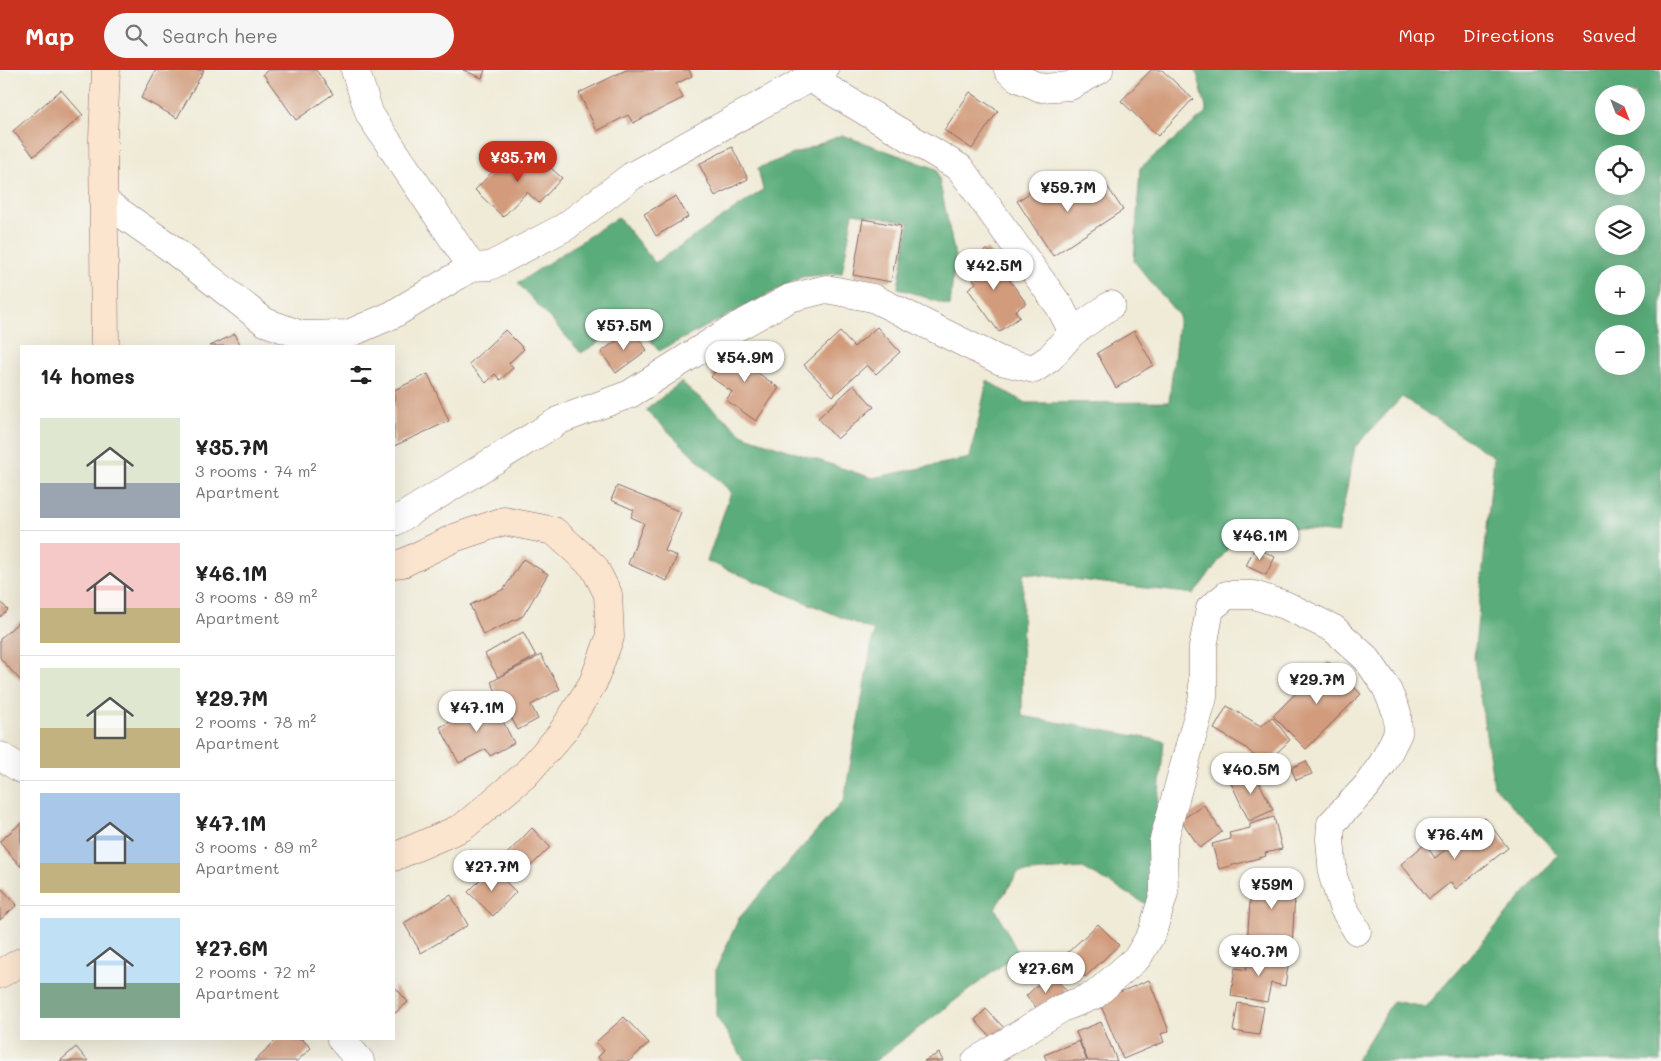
<!DOCTYPE html>
<html lang="en">
<head>
<meta charset="utf-8">
<style>
  :root { --surface:#fff; --page:#f6f6f6; --text:#222; --muted:#767676; --line:#e0e0e0; --accent:#c8321e }
  body { margin:0; font-family:Mali,sans-serif; background:var(--page); color:var(--text); height:100vh; display:flex; flex-direction:column; font-size:19px; white-space:nowrap }
  * { box-sizing:border-box; margin:0 }
  p { font-size:16px; color:var(--muted) }
  .icon { flex:none; width:28px; height:28px; fill:none; stroke:currentColor; stroke-width:2; stroke-linecap:round; stroke-linejoin:round }
  .map { position:relative; flex:1; overflow:hidden }
  .drawer { position:absolute; left:20px; top:275px; width:375px; height:695px; display:flex; flex-direction:column; background:var(--surface); border-radius:0px; box-shadow:0 5px 20px #0002 }
  .drawer>* { flex:none }
  .needle { width:32px; rotate:138deg }
  .buttons { position:absolute; left:1595px; top:15px; display:grid; gap:10px }
  .buttons a { display:grid; place-items:center; width:50px; height:50px; border-radius:50%; background:var(--surface); box-shadow:0 5px 20px #0002; font-size:25px }
  .price { position:absolute; translate:-50% -42px; padding:0 11px; border-radius:18px; background:#fff; color:#222; font-size:16px; line-height:32px; filter:drop-shadow(0 1px 2px #0008) }
  .price::after { content:''; position:absolute; left:50%; top:30px; width:15px; height:11px; margin-left:-8px; background:inherit; clip-path:polygon(0 0,100% 0,50% 100%) }
  .price.active { background:var(--accent); color:#fff }
  ul { padding:0; list-style:none }
  li { display:flex; align-items:center; gap:15px; height:125px; padding:0 20px }
  li+li { border-top:1px solid var(--line) }
  li span { display:grid; place-items:center; flex:none; width:140px; height:100px; border-radius:0px; color:#555 }
  li>.icon { margin-inline-start:auto }
  span .icon { width:60px; height:60px; fill:#fffc; stroke-width:1 }
  li b { font-size:21px }
  h2 { display:flex; justify-content:space-between; align-items:center; height:60px; padding:0 20px; font-size:21px }
  header { display:flex; align-items:center; gap:30px; box-sizing:border-box; height:70px; padding:0 25px; background:var(--accent); color:#fff }
  header strong { font-size:24px }
  nav { display:flex; gap:28px; margin-inline-start:auto; font-size:18px }
  .search { width:350px; height:45px; background:var(--page); display:flex; align-items:center; gap:12px; box-sizing:border-box; padding:0 18px; border-radius:28px; color:var(--muted); font-size:19px }
  .map>svg:first-child { display:block }
</style>
</head>
<body>
<header>
<strong>Map</strong>
<div class="search"><svg class="icon" aria-label="search" viewBox="0 0 24 24"><circle cx="10" cy="10" r="6"/><path d="M15 15l6 6"/></svg>Search here</div>
<nav><a>Map</a><a>Directions</a><a>Saved</a></nav>
</header>
<div class="map">
<svg width="1661" height="991" viewBox="0 0 1661 991">
  <rect width="100%" height="100%" fill="#f6f6f2"/>
  <filter id="ink" filterUnits="userSpaceOnUse"><feTurbulence type="fractalNoise" baseFrequency=".02" numOctaves="2"/><feDisplacementMap in="SourceGraphic" scale="10" xChannelSelector="R" yChannelSelector="G"/><feConvolveMatrix kernelMatrix="1 2 1 2 8 2 1 2 1" color-interpolation-filters="sRGB"/></filter>
  <filter id="wash" filterUnits="userSpaceOnUse"><feTurbulence type="fractalNoise" baseFrequency=".0096" numOctaves="4" result="noise"/><feDisplacementMap in="SourceGraphic" scale="20" xChannelSelector="R" yChannelSelector="G"/><feGaussianBlur stdDeviation="1.12" result="paint"/><feColorMatrix in="noise" values="0 0 0 0 0 0 0 0 0 0 0 0 0 0 0 0 0 1.4 0 .05"/><feComposite in="paint" operator="in"/></filter>
  <g filter="url(#wash)">
    <rect width="100%" height="100%" fill="#f0ebd7"/>
    <g fill="#5aac7a" stroke="#526652" fill-rule="evenodd">
      <path d="M1196,0H1661V991H1356L1393,931L1426,937L1558,785L1494,716L1474,588L1494,387L1402,327L1355,377L1338,463L1247,453L1194,524L1023,503L1022,646L1164,671L1148,835L1083,798L1018,803L995,838L1018,883L875,991H745L716,946V899L739,848L844,730L874,561L707,491L731,422L646,340L681,312L745,366L872,408L970,388L987,311L1026,333L1169,332L1179,246L1134,191L1140,98L1207,42ZM1604,24H1636V56H1604ZM1604,84H1636V116H1604ZM1604,144H1636V176H1604ZM1604,204H1636V236H1604ZM1604,264H1636V296H1604Z"/>
      <path d="M842,65L937,99L955,186L950,236L898,218L909,152L853,143L842,203L802,207L659,281L635,251L581,283L518,213L618,147L655,193L763,120L758,98Z"/>
    </g>
    <g id="blocks">
      <g fill="#d19b7b">
        <path d="M156,0H204L177,48L141,28Z"/>
        <path d="M268,0H316L333,24L296,50L263,4Z"/>
        <path d="M463,0H485L482,8Z"/>
        <path d="M626,0H689L692,6L676,14L683,28L633,53L628,45L597,61L579,23Z"/>
        <path d="M1151,0H1162L1193,29L1158,66L1121,31Z"/>
        <path d="M61,20L83,45L34,86L13,61Z"/>
        <path d="M970,22L998,41L972,79L944,60Z"/>
        <path d="M732,77L748,109L715,126L699,94Z"/>
        <path d="M531,80L562,108L539,133L527,122L503,147L475,120L500,94L510,103Z"/>
        <path d="M1052,109L1068,133L1103,110L1123,140L1053,186L1017,131Z"/>
        <path d="M676,126L688,147L656,166L644,144Z"/>
        <path d="M863,149L901,156L891,212L853,205Z"/>
        <path d="M987,179L1026,233L1015,241L1020,247L999,262L968,219L976,213L967,200L971,198L968,192Z"/>
        <path d="M877,257L900,282L876,304L867,295L833,326L804,295L840,262L854,277Z"/>
        <path d="M632,259L647,280L616,303L601,282Z"/>
        <path d="M505,260L524,279L509,293L513,298L500,310L495,304L486,313L469,294Z"/>
        <path d="M1134,261L1153,295L1116,318L1097,283Z"/>
        <path d="M235,264L241,276H210Z"/>
        <path d="M735,274L757,289L751,298L779,318L756,351L726,330L732,322L711,307Z"/>
        <path d="M428,304L449,351L394,376V320Z"/>
        <path d="M854,315L874,337L837,369L818,348Z"/>
        <path d="M617,416L681,442L665,481L677,486L667,511L628,494L644,453L631,447L634,440L611,430Z"/>
        <path d="M1255,477L1275,487L1266,505L1246,496Z"/>
        <path d="M523,489L548,504L523,546L483,565L470,535L504,519Z"/>
        <path d="M0,531L8,540L0,547Z"/>
        <path d="M21,550V609L20,610L0,588V569Z"/>
        <path d="M523,562L536,586L498,607L485,584Z"/>
        <path d="M541,585L560,619L531,635L538,649L518,660L491,612Z"/>
        <path d="M1328,591L1361,624L1306,679L1273,646Z"/>
        <path d="M492,630L514,673L490,686L486,679L459,693L440,657Z"/>
        <path d="M1227,636L1261,656L1272,647L1290,670L1264,695L1245,677L1214,659Z"/>
        <path d="M1306,691L1312,704L1296,710L1291,698Z"/>
        <path d="M1252,698L1273,740L1249,751L1229,709Z"/>
        <path d="M1204,735L1222,762L1200,778L1181,750Z"/>
        <path d="M1274,747L1282,779L1265,783L1266,786L1219,799L1212,774L1231,769L1229,763L1250,758V754Z"/>
        <path d="M1485,748L1508,778L1456,819L1451,812L1429,829L1401,794L1425,774L1435,788Z"/>
        <path d="M21,753V797L0,773V771Z"/>
        <path d="M532,758L550,777L520,807L502,789Z"/>
        <path d="M492,798L516,822L493,846L468,822Z"/>
        <path d="M1252,803L1296,806L1292,877L1247,874Z"/>
        <path d="M2,819L17,835L0,850V821Z"/>
        <path d="M451,825L468,855L421,883L404,853Z"/>
        <path d="M1098,854L1119,875L1085,907L1065,885Z"/>
        <path d="M1249,883L1289,890L1285,916L1271,913L1267,932L1231,926L1235,898L1246,900Z"/>
        <path d="M1050,903L1067,921L1043,945L1026,926Z"/>
        <path d="M1149,910L1169,961L1161,964L1164,972L1123,989L1099,931Z"/>
        <path d="M394,916L408,932L394,944Z"/>
        <path d="M1238,933L1264,937L1259,965L1233,961Z"/>
        <path d="M986,939L1006,960L994,971L975,950Z"/>
        <path d="M624,947L649,973L629,991H601L598,987L604,981L596,972Z"/>
        <path d="M1101,952L1117,991H1088L1076,962Z"/>
        <path d="M277,969H302L311,978L297,991H254Z"/>
        <path d="M1079,971L1087,991H1047L1044,985Z"/>
        <path d="M76,977L88,991H60Z"/>
        <path d="M939,983L943,991H924Z"/>
      </g>
    </g>
  </g>
  <g filter="url(#ink)">
    <use href="#blocks" fill-opacity="0" stroke="#846667" stroke-width="1"/>
    <g fill="none" stroke-linecap="round" stroke-linejoin="round">
      <defs>
        <g id="street">
          <path d="M355,0L370,45L472,197"/>
          <path d="M1008,0L1018,8L1041,18L1070,16L1099,0"/>
          <path d="M105,132L168,176L265,252L301,265L348,264L392,245L472,197L490,196L565,157L632,106L824,0"/>
          <path d="M1073,262L1111,235"/>
          <path d="M394,452L560,350L630,324L726,263L790,228L826,219L873,228L1001,291L1034,299L1050,288L1073,262L1060,237L960,98L810,8"/>
          <path d="M0,686L21,699"/>
          <path d="M341,969L360,991"/>
          <path d="M976,991L1062,938L1095,925L1138,887L1152,863L1164,823L1163,773L1203,627V577L1210,539L1227,525H1254L1285,535L1334,559L1367,589L1386,617L1397,643L1398,663L1383,693L1366,717L1331,754L1330,769L1333,806L1343,837L1357,861"/>
        </g>
        <g id="secondary">
          <path d="M105,276L103,68L106,0"/>
          <path d="M394,494L403,493L454,468L504,451L554,461L594,497L608,524L610,567L593,613L561,664L525,705L463,757L394,787"/>
          <path d="M0,904L21,892"/>
        </g>
      </defs>
      <use href="#street" stroke="#846667" stroke-width="29"/>
      <use href="#secondary" stroke="#846667" stroke-width="29"/>
      <use href="#street" stroke="#fff" stroke-width="28"/>
      <use href="#secondary" stroke="#fce5cf" stroke-width="28"/>
    </g>
  </g>
</svg>
<div class="buttons">
<a><svg class="needle" viewBox="-14 -14 28 28"><path d="M0-13l5 13h-10z" fill="#e53935"/><path d="M0 13l5-13h-10z" fill="#767676"/></svg></a>
<a><svg class="icon" aria-label="locate" viewBox="0 0 24 24"><circle cx="12" cy="12" r="6"/><path d="M12 2v4M12 18v4M2 12h4M18 12h4"/></svg></a>
<a><svg class="icon" aria-label="layers" viewBox="0 0 24 24"><path d="M12 4l9 5-9 5-9-5zM3 14l9 5 9-5"/></svg></a>
<a>+</a>
<a>−</a>
</div>
<b class="price active" style="left:518px;top:113px">¥35.7M</b>
<b class="price" style="left:1068px;top:143px">¥59.7M</b>
<b class="price" style="left:994px;top:221px">¥42.5M</b>
<b class="price" style="left:624px;top:281px">¥57.5M</b>
<b class="price" style="left:745px;top:313px">¥54.9M</b>
<b class="price" style="left:1260px;top:491px">¥46.1M</b>
<b class="price" style="left:1317px;top:635px">¥29.7M</b>
<b class="price" style="left:477px;top:663px">¥47.1M</b>
<b class="price" style="left:1251px;top:725px">¥40.5M</b>
<b class="price" style="left:1455px;top:790px">¥76.4M</b>
<b class="price" style="left:492px;top:822px">¥27.7M</b>
<b class="price" style="left:1272px;top:840px">¥59M</b>
<b class="price" style="left:1259px;top:907px">¥40.7M</b>
<b class="price" style="left:1046px;top:924px">¥27.6M</b>
<section class="drawer">
<h2>14 homes<svg class="icon" aria-label="filters" viewBox="0 0 24 24"><path d="M4 7h16M4 17h16"/><circle cx="9" cy="7" r="2"/><circle cx="15" cy="17" r="2"/></svg></h2>
<ul>
<li><span style="background:linear-gradient(#dfe7d0 65%,#9aa5b1 0)"><svg class="icon" aria-label="home" viewBox="0 0 24 24"><path d="M3 11l9-7 9 7M6 9v11h12V9"/></svg></span><div><b>¥35.7M</b><p>3 rooms · 74 m²</p><p>Apartment</p></div></li>
<li><span style="background:linear-gradient(#f6c9c9 65%,#c2b280 0)"><svg class="icon" aria-label="home" viewBox="0 0 24 24"><path d="M3 11l9-7 9 7M6 9v11h12V9"/></svg></span><div><b>¥46.1M</b><p>3 rooms · 89 m²</p><p>Apartment</p></div></li>
<li><span style="background:linear-gradient(#dfe7d0 60%,#c2b280 0)"><svg class="icon" aria-label="home" viewBox="0 0 24 24"><path d="M3 11l9-7 9 7M6 9v11h12V9"/></svg></span><div><b>¥29.7M</b><p>2 rooms · 78 m²</p><p>Apartment</p></div></li>
<li><span style="background:linear-gradient(#a9c7e8 70%,#c2b280 0)"><svg class="icon" aria-label="home" viewBox="0 0 24 24"><path d="M3 11l9-7 9 7M6 9v11h12V9"/></svg></span><div><b>¥47.1M</b><p>3 rooms · 89 m²</p><p>Apartment</p></div></li>
<li><span style="background:linear-gradient(#bfe0f5 65%,#7fa58c 0)"><svg class="icon" aria-label="home" viewBox="0 0 24 24"><path d="M3 11l9-7 9 7M6 9v11h12V9"/></svg></span><div><b>¥27.6M</b><p>2 rooms · 72 m²</p><p>Apartment</p></div></li>
</ul>
</section>
</div>
</body>
</html>
